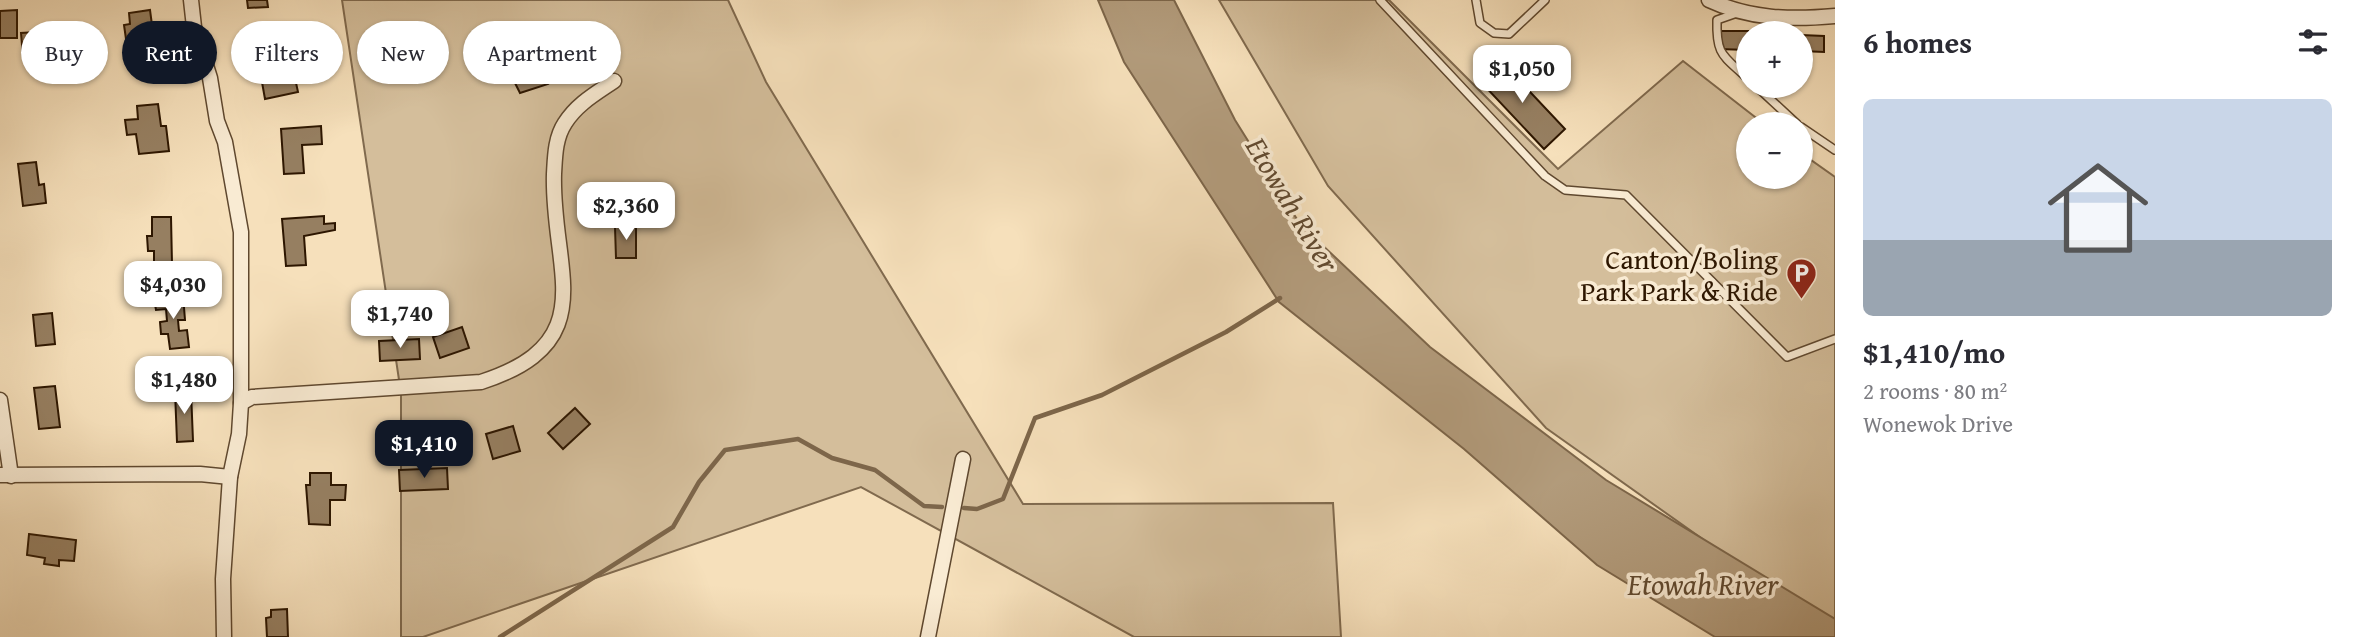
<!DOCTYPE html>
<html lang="en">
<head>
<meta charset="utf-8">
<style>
  :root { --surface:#fff; --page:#f7f7f7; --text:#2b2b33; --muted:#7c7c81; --line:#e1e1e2; --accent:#111827 }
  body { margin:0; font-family:"Gentium Book Plus",serif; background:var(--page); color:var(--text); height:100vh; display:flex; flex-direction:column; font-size:26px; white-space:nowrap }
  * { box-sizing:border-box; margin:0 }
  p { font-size:23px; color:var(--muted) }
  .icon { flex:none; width:38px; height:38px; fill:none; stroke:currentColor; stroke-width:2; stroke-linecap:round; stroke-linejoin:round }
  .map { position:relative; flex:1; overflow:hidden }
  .panel { display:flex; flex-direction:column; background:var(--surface); width:525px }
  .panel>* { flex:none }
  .guide { position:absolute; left:21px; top:21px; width:665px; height:63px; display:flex; gap:14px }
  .controls { position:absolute; left:1736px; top:21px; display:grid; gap:14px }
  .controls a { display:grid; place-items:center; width:77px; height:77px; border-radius:50%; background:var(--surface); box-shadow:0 2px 5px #0004; font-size:35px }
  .price { position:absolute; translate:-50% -60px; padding:0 16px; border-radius:14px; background:#fff; color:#222; font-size:23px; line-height:46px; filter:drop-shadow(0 2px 4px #0008) }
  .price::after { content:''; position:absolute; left:50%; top:42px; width:21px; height:16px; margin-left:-10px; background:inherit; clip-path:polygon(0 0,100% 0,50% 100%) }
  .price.on { background:var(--accent); color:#fff }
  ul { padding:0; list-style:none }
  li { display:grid; align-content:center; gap:14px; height:371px; padding:0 28px }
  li+li { border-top:2px solid var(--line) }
  li span { display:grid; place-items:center; height:217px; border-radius:10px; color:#555 }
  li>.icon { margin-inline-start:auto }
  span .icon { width:126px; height:126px; fill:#fffc; stroke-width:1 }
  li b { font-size:30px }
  h2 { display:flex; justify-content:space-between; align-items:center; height:84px; padding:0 28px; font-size:30px }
  .chip { padding:0 24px; border-radius:32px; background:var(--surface); box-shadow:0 2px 5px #0004; font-size:24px; line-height:63px }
  .chip.on { background:var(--accent); color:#fff }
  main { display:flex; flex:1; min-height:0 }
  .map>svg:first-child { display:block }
</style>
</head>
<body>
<main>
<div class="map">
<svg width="1835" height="637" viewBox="0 0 1835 637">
  <rect width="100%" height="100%" fill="#f6e0bb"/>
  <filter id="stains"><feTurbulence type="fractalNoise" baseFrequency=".00286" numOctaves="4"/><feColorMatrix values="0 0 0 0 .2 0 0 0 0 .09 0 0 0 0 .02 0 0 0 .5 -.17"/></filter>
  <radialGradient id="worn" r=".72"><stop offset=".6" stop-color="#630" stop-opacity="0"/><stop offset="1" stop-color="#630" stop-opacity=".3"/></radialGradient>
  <g fill="#d4be9b" stroke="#806a4e" stroke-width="2">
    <path d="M342,0H728L766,82L1023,504L1333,503L1341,637H1134L861,487L423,637H401V393Z"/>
    <path d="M1219,0H1389L1558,169L1683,61L1764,124H1748V177H1801V153L1835,177V633L1546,428L1328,186Z"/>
  </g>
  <path fill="#b29b7b" stroke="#7d664a" stroke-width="2" d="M1098,0H1174L1235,120L1300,224L1430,347L1606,480L1835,619V637H1715L1597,565L1464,449L1279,302L1124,62Z"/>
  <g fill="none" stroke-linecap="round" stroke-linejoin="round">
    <g stroke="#7d664a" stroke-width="4.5">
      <path d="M964,508L977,509L1003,499L1035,418L1102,395L1226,332L1280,298"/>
      <path d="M500,637L673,527L699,482L725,450L798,439L832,458L875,470L924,506L942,507"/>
    </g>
  </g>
  <g fill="#967f61" stroke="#2d1600" stroke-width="2">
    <path d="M247,0H267L268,7L248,8Z"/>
    <path d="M17,10V38H0V11Z"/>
    <path d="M150,10L156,55L134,57L133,46H127L124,25L130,24L129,13Z"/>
    <path d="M1719,31H1748V50L1719,49Z"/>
    <path d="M37,32L40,55L23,57L21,33Z"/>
    <path d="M1801,35L1824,36V52L1801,51Z"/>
    <path d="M271,40L274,56L282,54L286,71L293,69L298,92L265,99L255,43Z"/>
    <path d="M536,59L548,84L520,93L507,67L515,64L518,69Z"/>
    <path d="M1501,61L1565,129L1544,149L1480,81Z"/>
    <path d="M158,104L161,126H166L169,151L139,154L136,134L127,135L125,120L138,119L137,106Z"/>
    <path d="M321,126L322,144L302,145L304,173L284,174L281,129Z"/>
    <path d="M36,162L39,185L44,184L46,203L23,206L18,164Z"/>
    <path d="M324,216V224L335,223V230L304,236L306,265L286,266L282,219Z"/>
    <path d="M152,217H171L172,264H154V251H148L147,236H152Z"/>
    <path d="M636,226V258H616L615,227Z"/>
    <path d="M183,295L185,320H178L179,331L187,330L189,347L170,349L168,334H161L160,322L167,321L166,309L156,310L154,299Z"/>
    <path d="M52,313L55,344L36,346L33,315Z"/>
    <path d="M462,327L469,348L440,358L433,337Z"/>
    <path d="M419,339L420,359L380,361L379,341Z"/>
    <path d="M55,386L60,427L39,429L34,388Z"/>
    <path d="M175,391H191L193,441L177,442Z"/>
    <path d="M575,408L590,424L563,449L548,433Z"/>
    <path d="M513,426L520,451L493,459L486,434Z"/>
    <path d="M447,468L448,489L400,491L399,470Z"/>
    <path d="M310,473H331V485H346L345,500H330V525L309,524L306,485H310Z"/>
    <path d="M29,534L76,540L74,561L59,560V566L44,564L45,558L27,555Z"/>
    <path d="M287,609L288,637H267L266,618L271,617V610Z"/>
  </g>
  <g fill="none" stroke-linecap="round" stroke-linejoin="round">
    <defs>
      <g id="service">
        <path d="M1380,0L1545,176L1565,190L1626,195L1787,357L1835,339"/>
        <path d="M1476,0L1480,23L1494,33L1509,34L1545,0"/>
        <path d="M1737,13L1717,20C1716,56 1723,55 1748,79"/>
        <path d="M1756,86L1797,124"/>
        <path d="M1801,127L1835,150"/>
      </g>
      <g id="minor">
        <path d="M191,0L194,27L210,78L217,121L225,142L241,232V403L239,434L230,477L223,579L224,637"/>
        <path d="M1709,0C1749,19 1791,20 1835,16"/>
        <path d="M0,400L11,476"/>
        <path d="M241,403L252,397L481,382C605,342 551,270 554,174C555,157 555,138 565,123C577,104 595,94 614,81"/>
        <path d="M0,475L200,474L230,477"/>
        <path d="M928,637L963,459"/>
      </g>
    </defs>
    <use href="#service" stroke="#5f482f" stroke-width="10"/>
    <use href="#minor" stroke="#5f482f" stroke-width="17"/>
    <use href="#service" stroke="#f9ebd3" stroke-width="7"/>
    <use href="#minor" stroke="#f9ebd3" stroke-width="14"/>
  </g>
  <defs>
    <symbol id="parking-pin" viewBox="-11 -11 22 30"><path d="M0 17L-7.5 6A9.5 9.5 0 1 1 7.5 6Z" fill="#8f2418" stroke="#f9ebd3"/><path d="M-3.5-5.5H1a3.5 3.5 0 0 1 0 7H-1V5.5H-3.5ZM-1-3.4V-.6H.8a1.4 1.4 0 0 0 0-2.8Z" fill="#fff"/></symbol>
  </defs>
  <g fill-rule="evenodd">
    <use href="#parking-pin" x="1784" y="256" width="35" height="47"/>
  </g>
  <g text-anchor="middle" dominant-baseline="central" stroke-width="7" stroke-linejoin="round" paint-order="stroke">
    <g font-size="28" fill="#2d1600" stroke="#f9ebd3" text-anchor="end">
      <text x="1778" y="258">Canton/Boling<tspan x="1778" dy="32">Park Park &amp; Ride</tspan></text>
    </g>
    <g font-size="30" font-style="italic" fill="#624b31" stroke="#f9ebd3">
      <text transform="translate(1293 204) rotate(59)">Etowah River</text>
      <text x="1703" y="584">Etowah River</text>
    </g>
  </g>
  <rect width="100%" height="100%" filter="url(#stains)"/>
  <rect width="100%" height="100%" fill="url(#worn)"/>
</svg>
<div class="controls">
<a>+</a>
<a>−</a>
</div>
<b class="price" style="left:1522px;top:105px">$1,050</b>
<b class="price" style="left:626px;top:242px">$2,360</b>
<b class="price" style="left:173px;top:321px">$4,030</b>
<b class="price" style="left:400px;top:350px">$1,740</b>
<b class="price" style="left:184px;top:416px">$1,480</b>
<b class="price on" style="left:424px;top:480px">$1,410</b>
<div class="guide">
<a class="chip">Buy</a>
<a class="chip on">Rent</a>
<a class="chip">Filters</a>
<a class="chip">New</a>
<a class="chip">Apartment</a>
</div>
</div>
<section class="panel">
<h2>6 homes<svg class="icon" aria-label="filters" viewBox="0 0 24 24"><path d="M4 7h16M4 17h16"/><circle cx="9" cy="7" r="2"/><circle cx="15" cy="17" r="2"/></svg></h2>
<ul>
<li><span style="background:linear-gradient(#c9d6e8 65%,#9aa5b1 0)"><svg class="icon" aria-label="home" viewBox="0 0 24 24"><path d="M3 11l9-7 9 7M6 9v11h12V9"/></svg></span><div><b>$1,410/mo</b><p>2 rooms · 80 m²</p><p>Wonewok Drive</p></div></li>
</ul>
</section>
</main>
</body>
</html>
